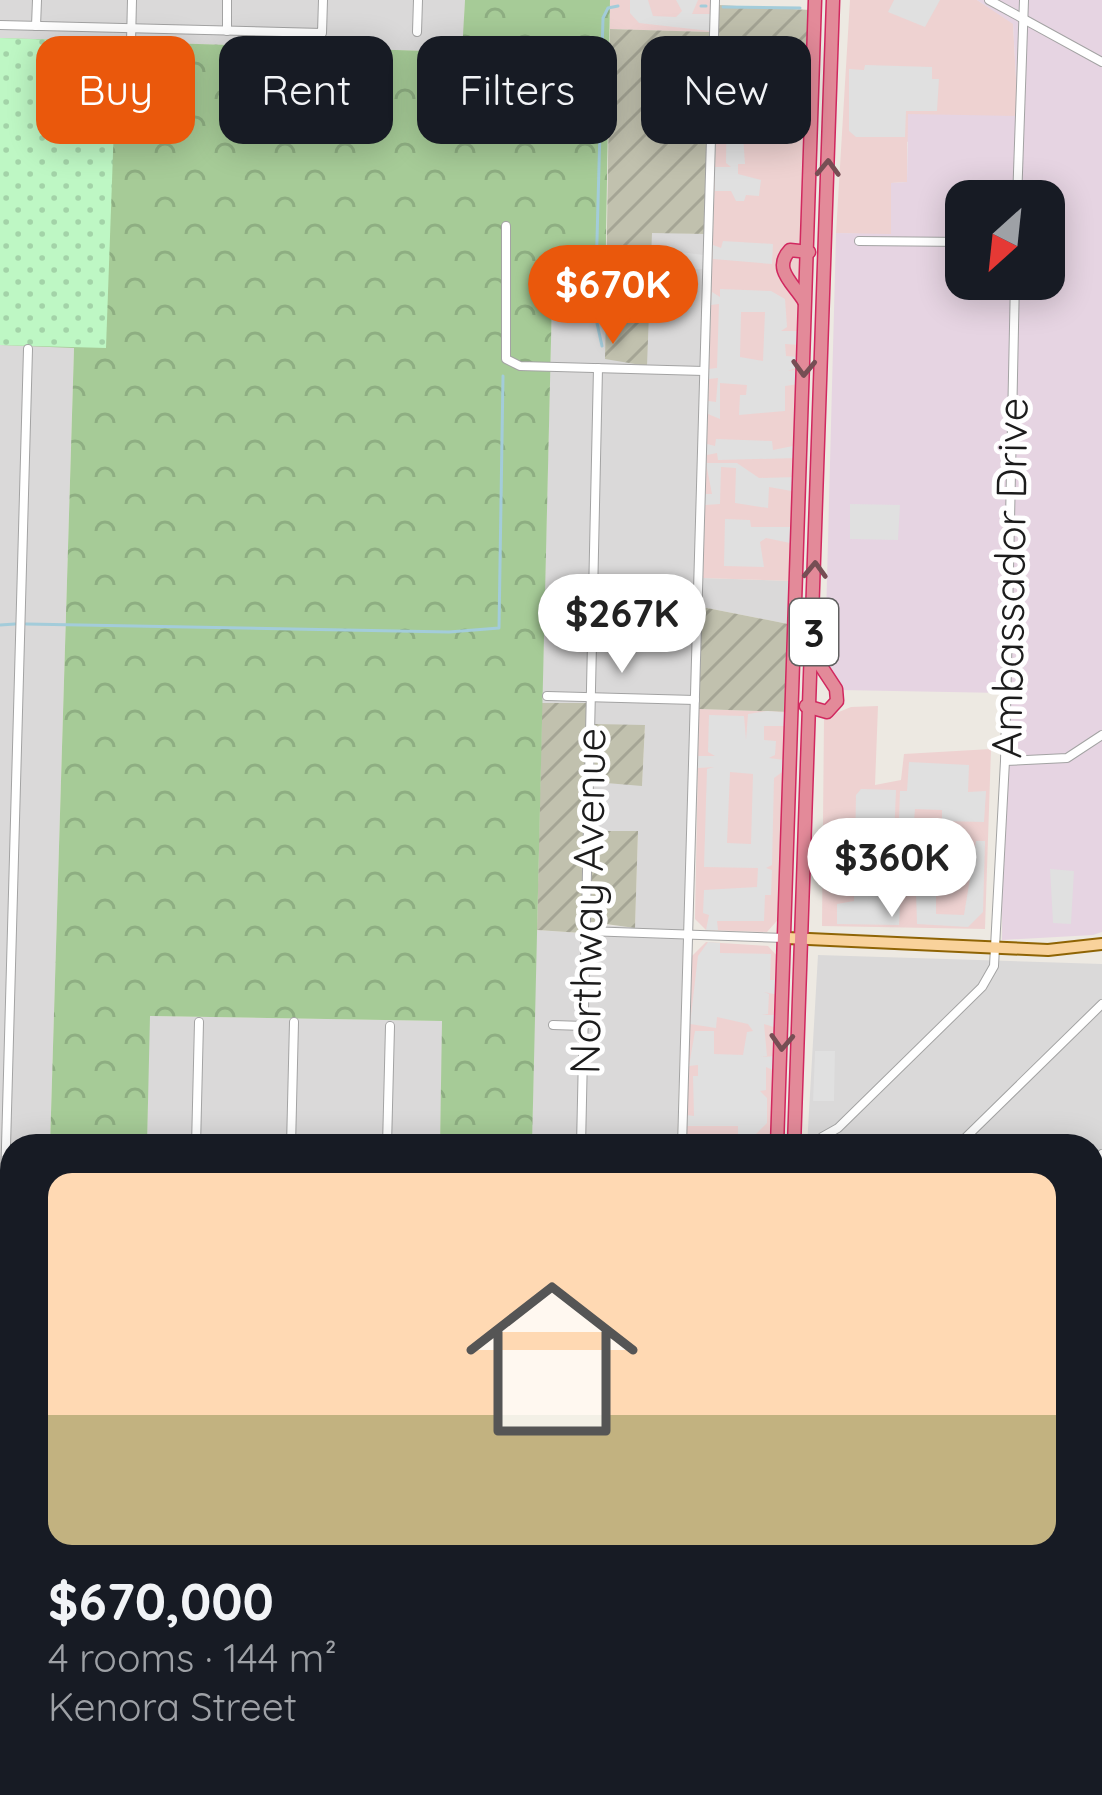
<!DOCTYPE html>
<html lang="en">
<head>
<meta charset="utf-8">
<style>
  :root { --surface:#171b24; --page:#20242c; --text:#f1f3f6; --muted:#9ea1a6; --line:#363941; --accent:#ea580c }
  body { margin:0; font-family:Quicksand,sans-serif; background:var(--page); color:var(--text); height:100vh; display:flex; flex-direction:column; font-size:45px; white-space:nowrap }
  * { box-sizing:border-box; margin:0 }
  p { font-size:39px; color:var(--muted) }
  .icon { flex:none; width:66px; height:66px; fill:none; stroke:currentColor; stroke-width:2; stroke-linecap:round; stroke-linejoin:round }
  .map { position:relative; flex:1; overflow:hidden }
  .details { position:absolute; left:0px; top:1134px; width:1104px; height:663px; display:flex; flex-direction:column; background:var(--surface); border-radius:36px 36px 0 0; box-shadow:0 6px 30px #0003 }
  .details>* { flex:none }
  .guide { position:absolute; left:36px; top:36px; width:1032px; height:108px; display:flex; gap:24px }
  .needle { width:78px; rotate:207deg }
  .tools { position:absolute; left:945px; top:180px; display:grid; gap:24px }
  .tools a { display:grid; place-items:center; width:120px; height:120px; border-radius:24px; background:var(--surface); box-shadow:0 6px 30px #0003; font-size:60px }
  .price { position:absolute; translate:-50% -102px; padding:0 27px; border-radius:42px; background:#fff; color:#222; font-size:39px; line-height:78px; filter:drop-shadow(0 3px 6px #0008) }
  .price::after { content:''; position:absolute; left:50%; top:72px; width:36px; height:27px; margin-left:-18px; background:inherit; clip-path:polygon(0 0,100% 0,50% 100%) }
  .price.on { background:var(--accent); color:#fff }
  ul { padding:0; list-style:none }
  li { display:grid; align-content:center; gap:24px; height:636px; padding:0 48px }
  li+li { border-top:3px solid var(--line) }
  li span { display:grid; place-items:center; height:372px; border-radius:24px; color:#555 }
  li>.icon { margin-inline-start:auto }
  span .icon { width:216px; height:216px; fill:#fffc; stroke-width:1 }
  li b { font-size:51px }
  .chip { padding:0 42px; border-radius:24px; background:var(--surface); box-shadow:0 6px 30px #0003; font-size:42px; line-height:108px }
  .chip.on { background:var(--accent); color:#fff }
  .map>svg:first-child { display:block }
</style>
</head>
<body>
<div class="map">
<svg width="1102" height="1795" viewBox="0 0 1102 1795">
  <defs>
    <pattern id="construction-furrows" width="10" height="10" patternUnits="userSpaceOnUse" patternTransform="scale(3)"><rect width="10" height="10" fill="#c1c1ae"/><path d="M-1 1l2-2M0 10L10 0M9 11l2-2" fill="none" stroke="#a5a595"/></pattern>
    <pattern id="forest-crowns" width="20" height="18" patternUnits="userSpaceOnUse" patternTransform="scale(3)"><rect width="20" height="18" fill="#a6cb97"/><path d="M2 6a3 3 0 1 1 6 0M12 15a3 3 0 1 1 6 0" fill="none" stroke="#8eae82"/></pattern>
    <pattern id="park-dots" width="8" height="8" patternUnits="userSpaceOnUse" patternTransform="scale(3)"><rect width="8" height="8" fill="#bef7c4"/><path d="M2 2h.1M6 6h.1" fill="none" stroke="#a3d3a8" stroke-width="1.8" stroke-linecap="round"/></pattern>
  </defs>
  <rect width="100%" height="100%" fill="#ede9e2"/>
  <g fill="#dad9d9">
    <path d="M0,0H465L463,52L0,38Z"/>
    <path d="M651,232L705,234L677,1146H532L536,930L580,933L582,924L635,927L638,832L592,831L594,782L642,785L645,726L587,724V703H542L552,299L605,301V359Z"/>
    <path d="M0,345L74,347L50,1146H12V1785H561V1795H0Z"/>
    <path d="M703,578L795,581L793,625L702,607Z"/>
    <path d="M818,955L1102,964V1588L1092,1578V1146H807Z"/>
    <path d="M149,1016L443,1021L440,1146H147Z"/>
    <path d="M1092,1597L1102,1607V1795H925L921,1785H1092Z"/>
  </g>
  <g fill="#eed2d1">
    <path d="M610,0H710V32L610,29Z"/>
    <path d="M850,0H977L1013,23L1018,116L907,142V182L891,183V235L836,233Z"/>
    <path d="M718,67L805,69L795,581L703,578Z"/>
    <path d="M878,706L875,785L901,780L904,754L991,749L985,929L822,926L824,718L851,707Z"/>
    <path d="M699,709L790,712L783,914L767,932L706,930L695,919Z"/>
    <path d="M706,942L768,946L780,959L772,1146H686L692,956Z"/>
    <path d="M778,1785H921L925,1795H778Z"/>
  </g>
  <path fill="#e6d4e2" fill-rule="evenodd" d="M977,0H1102V932L1093,935L1002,940L1003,693L840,690L825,656L836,233L891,234V183L907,182L908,114L1018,116L1013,24ZM966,201H1044V279H966Z"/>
  <g fill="url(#construction-furrows)">
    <path d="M719,5L810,10L805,69L718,67Z"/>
    <path d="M610,29L710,32L705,234L652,233L647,366L605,359Z"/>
    <path d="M702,607L793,625L790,712L699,709Z"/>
    <path d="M542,703H587L581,933L537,930Z"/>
    <path d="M595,724L645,725L642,786L594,782Z"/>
    <path d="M592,831H638L635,928L591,922Z"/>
  </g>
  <path fill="url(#forest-crowns)" d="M465,0H610L605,301L552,299L532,1146H440L442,1021L150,1016L147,1146H50L74,348L0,345V38L462,52Z"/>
  <path fill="url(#park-dots)" d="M0,38L117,42L106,348L0,345Z"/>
  <g fill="#e0e0e0" fill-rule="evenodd">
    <path d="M630,0H648L653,16L676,17L682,11L676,0H698L692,14H710V31L639,23L630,13Z"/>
    <path d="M894,0H940L925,27L888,12Z"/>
    <path d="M865,65L932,67V79H939L937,111H906L905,137H856L849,131V69L864,70Z"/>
    <path d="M732,69L786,71V78L793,79L792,116L785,121L791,127L803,120L807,139L783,127L777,107L773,116L745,115L741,107L745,164H738V174L761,180L759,196L746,195L744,201H736L731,191H715V167H731L726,163L727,95L734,93L727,85L717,91V71L732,76Z"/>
    <path d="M723,241L773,244L772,264L713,259V245L721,248Z"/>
    <path d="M655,249L704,255V269L654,270Z"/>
    <path d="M720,289L771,291L785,299L787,327L781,331H801L800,345L785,344L786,356L797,357V367L788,371L800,369L799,384L785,386V411L739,415L740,395H746L747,385L720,383V419L708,414V401L716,402L718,378L709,379V369L717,368L719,304L711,305L712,292L720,297ZM741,312H765L763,361L740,357Z"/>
    <path d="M716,439L772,441L773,450L798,445V458L718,460L717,453L707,455V444L715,446Z"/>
    <path d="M706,463H737L759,478L797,477V492L769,487L768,508L735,503L736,468L721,467L720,504L705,505V494H712Z"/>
    <path d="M850,504L900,505L898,540L850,539Z"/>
    <path d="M725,519L750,520L751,527H796L795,544L766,538L760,542L764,567L724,566Z"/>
    <path d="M767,711L790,713L789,726H764V740L776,741L775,755L769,758L784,760L785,770L774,778L772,865L766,868L772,870L771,895H765L764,921H717L718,930H706L709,915L703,913L704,890L757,887L758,868L704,867L707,769L714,767L698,768V756H715L708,752L709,715L744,716L746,740L748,714ZM730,772L753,774L751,844L727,843Z"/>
    <path d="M909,762L969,765L968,792L986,791L984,822L942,821V810L915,809L912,847L898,848L900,791H907Z"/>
    <path d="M861,789L896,790L893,861L902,862L899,925L837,924V904L854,901L856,795Z"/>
    <path d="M976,841H985L983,912L968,927L917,924L916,891H936V914L964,915Z"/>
    <path d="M1050,869L1074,871L1071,924L1053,923Z"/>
    <path d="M708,942L720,943V953L771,954L770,980H763H779L778,995L764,992L769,994L768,1014L762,1015H777V1028L764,1024L767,1056L760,1057L776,1056L775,1071L766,1067V1090L760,1091L767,1098V1123L756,1134L755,1146H738V1126H687V1115L694,1116L693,1076H698V1065L689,1066L695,1031H714V1054L743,1055L747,1032L753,1031L748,1024L717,1017L716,1028L690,1024L698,956Z"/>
    <path d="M815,1051H835L834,1101H813Z"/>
  </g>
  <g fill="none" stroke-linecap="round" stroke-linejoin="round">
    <g stroke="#a3ccda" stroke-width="3">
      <path d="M701,6H706"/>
      <path d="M723,7L800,8"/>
      <path d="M602,346L595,314L603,18L608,8L618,6"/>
      <path d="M26,624L449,632L499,628L503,376"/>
      <path d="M0,625L15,624"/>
    </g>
    <defs>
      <g id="minor">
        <path d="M989,0L1102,62"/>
        <path d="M0,25L322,33L323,0"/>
        <path d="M36,26L37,0"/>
        <path d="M227,31V0"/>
        <path d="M417,32L418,0"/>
        <path d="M131,42L132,0"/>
        <path d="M1017,201L1024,0"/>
        <path d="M506,226V359L520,366L704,371"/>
        <path d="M859,241L966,242"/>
        <path d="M547,696L695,700"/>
        <path d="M1005,761L1067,758L1102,735"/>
        <path d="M586,931L785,938"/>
        <path d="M553,1025L584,1026"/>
        <path d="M822,1137L838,1128L982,987L994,966L1005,761L1015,279"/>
        <path d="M196,1146L199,1022"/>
        <path d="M291,1146L294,1022"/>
        <path d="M387,1146L390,1026"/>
        <path d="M581,1146L598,368"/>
        <path d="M682,1146L715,0"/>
        <path d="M957,1146L1102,1004"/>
        <path d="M1092,1164L1102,1154"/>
        <path d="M1092,1318L1102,1309"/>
        <path d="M0,1338H12"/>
        <path d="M0,1364L28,349"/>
        <path d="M1092,1450L1102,1441"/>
        <path d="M1092,1582L1102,1572"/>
        <path d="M1092,1586L1102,1597"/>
        <path d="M1092,1648L1102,1642"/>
        <path d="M0,1666H12"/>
        <path d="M1092,1708L1102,1718"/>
        <path d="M1092,1744L1102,1739"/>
        <path d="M1092,1755L1102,1749"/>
        <path d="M968,1785L971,1795"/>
        <path d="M980,1785L984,1795"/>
        <path d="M1063,1785L1068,1795"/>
        <path d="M84,1795V1785"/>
        <path d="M179,1795V1785"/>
        <path d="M273,1795V1785"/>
        <path d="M369,1795V1785"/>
        <path d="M470,1795V1785"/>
        <path d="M565,1795V1785"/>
        <path d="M1002,1795L1018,1785"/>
        <path d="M1019,1795L1038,1785"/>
      </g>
      <path id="major" d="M787,938L1048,950L1102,944"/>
      <g id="highway">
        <path d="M804,301C793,283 772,269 790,250L809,252"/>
        <path d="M806,706L827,712L837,701L836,689L813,654"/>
        <path d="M777,1146L815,0"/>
        <path d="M794,1146L833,0"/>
        <path d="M745,1795V1785"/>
        <path d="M766,1795V1785"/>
      </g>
    </defs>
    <use href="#minor" stroke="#a3a3a3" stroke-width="10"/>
    <use href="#major" stroke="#8f6404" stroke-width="14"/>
    <use href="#highway" stroke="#d1285f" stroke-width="15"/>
    <use href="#minor" stroke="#fff" stroke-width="8"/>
    <use href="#major" stroke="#f9d29b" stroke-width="10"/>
    <use href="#highway" stroke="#e38a99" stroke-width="12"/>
  </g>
  <defs><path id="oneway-chevron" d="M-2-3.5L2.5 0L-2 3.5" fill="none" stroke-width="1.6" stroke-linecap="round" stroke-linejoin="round" transform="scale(3)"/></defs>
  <g stroke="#764e54">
    <use href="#oneway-chevron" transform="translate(828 168) rotate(-88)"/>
    <use href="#oneway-chevron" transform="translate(804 368) rotate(92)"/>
    <use href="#oneway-chevron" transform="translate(815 570) rotate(-88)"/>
    <use href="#oneway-chevron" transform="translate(782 1042) rotate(93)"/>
  </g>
  <g text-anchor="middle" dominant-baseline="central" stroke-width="10" stroke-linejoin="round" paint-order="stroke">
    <rect fill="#fff" stroke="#606060" stroke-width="3" x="790" y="599" width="48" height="66" rx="9"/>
    <g font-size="39" font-weight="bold" fill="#1c1c1c">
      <text x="814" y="632">3</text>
    </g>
    <g font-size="42" fill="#1c1c1c" stroke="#fff">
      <text transform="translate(1009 578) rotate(-89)">Ambassador Drive</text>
      <text transform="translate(587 901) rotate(-89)">Northway Avenue</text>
    </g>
  </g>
</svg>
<div class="tools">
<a><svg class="needle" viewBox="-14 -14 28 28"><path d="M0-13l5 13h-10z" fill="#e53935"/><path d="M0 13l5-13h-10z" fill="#9ea1a6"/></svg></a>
</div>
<b class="price on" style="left:613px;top:347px">$670K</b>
<b class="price" style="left:622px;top:676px">$267K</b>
<b class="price" style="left:892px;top:920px">$360K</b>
<div class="guide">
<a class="chip on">Buy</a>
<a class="chip">Rent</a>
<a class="chip">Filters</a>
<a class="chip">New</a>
</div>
<section class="details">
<ul>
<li><span style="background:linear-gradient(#ffd9b3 65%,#c2b280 0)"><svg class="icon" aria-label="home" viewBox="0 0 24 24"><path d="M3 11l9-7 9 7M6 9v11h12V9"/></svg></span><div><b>$670,000</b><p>4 rooms · 144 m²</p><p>Kenora Street</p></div></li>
</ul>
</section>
</div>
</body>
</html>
